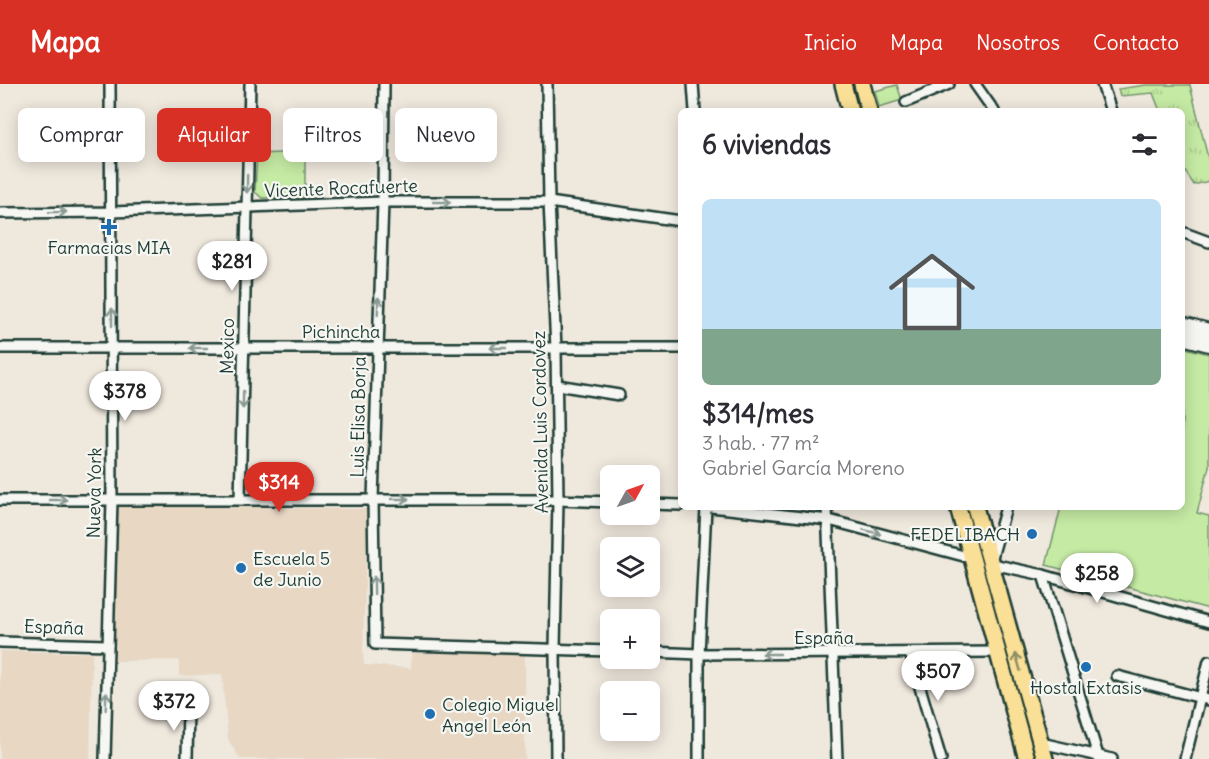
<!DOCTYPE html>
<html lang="es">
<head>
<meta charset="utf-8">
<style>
  :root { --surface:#fff; --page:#f7f7f7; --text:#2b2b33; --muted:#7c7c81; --line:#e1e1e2; --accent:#d93025 }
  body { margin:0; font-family:Delius,sans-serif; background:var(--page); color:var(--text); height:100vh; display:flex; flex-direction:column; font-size:22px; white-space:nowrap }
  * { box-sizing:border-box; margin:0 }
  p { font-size:20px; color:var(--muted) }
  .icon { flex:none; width:33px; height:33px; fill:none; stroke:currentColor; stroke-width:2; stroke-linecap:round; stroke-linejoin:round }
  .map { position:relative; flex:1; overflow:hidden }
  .sheet { position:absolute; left:678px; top:24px; width:507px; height:402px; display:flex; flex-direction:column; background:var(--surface); border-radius:9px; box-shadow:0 3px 15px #0003 }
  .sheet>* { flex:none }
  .hud { position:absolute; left:18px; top:24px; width:570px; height:54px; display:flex; gap:12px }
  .needle { width:39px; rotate:50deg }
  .buttons { position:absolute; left:600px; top:381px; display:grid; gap:12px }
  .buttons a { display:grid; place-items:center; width:60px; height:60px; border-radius:9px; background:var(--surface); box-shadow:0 3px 15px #0003; font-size:30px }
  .price { position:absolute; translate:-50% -51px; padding:0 14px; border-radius:21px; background:#fff; color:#222; font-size:20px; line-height:39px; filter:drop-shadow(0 2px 3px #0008) }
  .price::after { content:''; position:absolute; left:50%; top:36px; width:18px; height:14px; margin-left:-9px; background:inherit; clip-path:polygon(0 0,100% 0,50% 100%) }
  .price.on { background:var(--accent); color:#fff }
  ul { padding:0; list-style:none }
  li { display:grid; align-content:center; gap:12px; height:318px; padding:0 24px }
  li+li { border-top:2px solid var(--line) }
  li span { display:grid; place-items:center; height:186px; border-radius:9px; color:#555 }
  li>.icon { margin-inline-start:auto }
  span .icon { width:108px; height:108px; fill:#fffc; stroke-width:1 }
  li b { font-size:26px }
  h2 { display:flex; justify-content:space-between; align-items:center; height:72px; padding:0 24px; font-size:26px }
  .tag { padding:0 21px; border-radius:9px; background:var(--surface); box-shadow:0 3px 15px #0003; font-size:21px; line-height:54px }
  .tag.on { background:var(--accent); color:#fff }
  header { display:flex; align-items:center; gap:36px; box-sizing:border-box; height:84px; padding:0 30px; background:var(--accent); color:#fff }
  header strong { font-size:28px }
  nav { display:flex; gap:33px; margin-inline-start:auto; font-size:21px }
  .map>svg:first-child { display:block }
</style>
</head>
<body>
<header>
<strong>Mapa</strong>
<nav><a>Inicio</a><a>Mapa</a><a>Nosotros</a><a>Contacto</a></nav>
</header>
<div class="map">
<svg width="1209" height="675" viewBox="0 0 1209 675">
  <defs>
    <pattern id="grass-tufts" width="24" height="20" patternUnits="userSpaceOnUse" patternTransform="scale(1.5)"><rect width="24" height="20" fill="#c5eaa4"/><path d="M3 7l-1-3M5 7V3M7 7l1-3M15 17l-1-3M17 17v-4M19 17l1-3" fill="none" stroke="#a9ca8e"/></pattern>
  </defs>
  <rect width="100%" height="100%" fill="#efe8dd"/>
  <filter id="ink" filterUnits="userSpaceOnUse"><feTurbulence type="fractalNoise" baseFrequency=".0167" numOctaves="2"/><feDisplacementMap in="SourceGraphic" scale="12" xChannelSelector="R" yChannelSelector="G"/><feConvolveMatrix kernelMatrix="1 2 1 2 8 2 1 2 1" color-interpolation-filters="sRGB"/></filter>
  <g filter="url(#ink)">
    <g fill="#e7d7c3">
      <path d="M117,422L367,425L363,568L364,581L411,584L412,569L525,570V675H240L228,655L222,590L179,592V576L115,577Z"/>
      <path d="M0,567L92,569L90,675H0Z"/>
    </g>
    <g fill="url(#grass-tufts)" stroke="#72946c" stroke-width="1.5">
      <path d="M897,1L902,16L879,23L875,7Z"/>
      <path d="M1146,1H1190L1209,78V97L1194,101L1182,83V27H1160L1153,9L1120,12L1118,5Z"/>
    </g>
    <g fill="#c5eaa4" stroke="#72946c" stroke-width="1.5">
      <path d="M305,68V113L262,114L255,108L257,70Z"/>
      <path d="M1182,263L1209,270V383L1197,429L1209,432V525L1046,481L1061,423H1182Z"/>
    </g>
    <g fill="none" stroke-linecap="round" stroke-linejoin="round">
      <defs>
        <g id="street">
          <path d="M384,0L383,118L373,415L375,560L610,567"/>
          <path d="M547,0L549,118L556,264L558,416L555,565L556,675"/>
          <path d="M693,0L695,27"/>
          <path d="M975,0L994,27"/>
          <path d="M1102,0L1111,27"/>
          <path d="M906,18L949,0"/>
          <path d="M0,129L111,128L383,118H549L681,137"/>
          <path d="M1182,148L1209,158"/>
          <path d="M0,264H681"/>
          <path d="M557,301L619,311"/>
          <path d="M0,416H558L610,418"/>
          <path d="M240,416L250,0"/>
          <path d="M650,420L681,421"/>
          <path d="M711,423L829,436L975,475"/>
          <path d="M827,423L837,675"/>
          <path d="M991,477L1006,423"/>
          <path d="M988,479L1043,491L1209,538"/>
          <path d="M1043,491L1099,675"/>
          <path d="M0,558L108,561"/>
          <path d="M650,568L699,570L998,568"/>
          <path d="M910,569L941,675"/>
          <path d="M1117,592L1209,616"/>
          <path d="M1041,659L1112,675"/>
          <path d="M105,675L112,416L110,0"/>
          <path d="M187,675L188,622"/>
          <path d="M699,675V570L706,423"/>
          <path d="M1185,675L1209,577"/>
        </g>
        <g id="secondary">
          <path d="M1182,240L1209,247"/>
          <path d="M1182,253L1209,260"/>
        </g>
        <g id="primary">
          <path d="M843,0L850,27"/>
          <path d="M862,0L869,27"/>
          <path d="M958,423L1027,675"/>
          <path d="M975,423L1045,675"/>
        </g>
      </defs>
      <use href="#street" stroke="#1f3d34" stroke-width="14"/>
      <use href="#secondary" stroke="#1f3d34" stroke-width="18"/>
      <use href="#primary" stroke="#1f3d34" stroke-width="20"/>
      <use href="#street" stroke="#f6f6f2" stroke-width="9"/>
      <use href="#secondary" stroke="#f6f6f2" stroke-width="14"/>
      <use href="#primary" stroke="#fadf96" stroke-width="15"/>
    </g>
    <defs><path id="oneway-shaft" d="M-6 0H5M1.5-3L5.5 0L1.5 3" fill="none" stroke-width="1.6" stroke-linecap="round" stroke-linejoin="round" transform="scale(1.5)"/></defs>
    <g stroke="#8a9a93">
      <use href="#oneway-shaft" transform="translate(247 100) rotate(91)"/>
      <use href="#oneway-shaft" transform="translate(442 118)"/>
      <use href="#oneway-shaft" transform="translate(58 128) rotate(-1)"/>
      <use href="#oneway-shaft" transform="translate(378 222) rotate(-88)"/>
      <use href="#oneway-shaft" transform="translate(112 233) rotate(-90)"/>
      <use href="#oneway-shaft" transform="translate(198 264) rotate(-180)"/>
      <use href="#oneway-shaft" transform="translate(498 264) rotate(-180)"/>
      <use href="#oneway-shaft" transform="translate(243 316) rotate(91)"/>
      <use href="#oneway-shaft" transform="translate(400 415)"/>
      <use href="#oneway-shaft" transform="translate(58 416)"/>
      <use href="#oneway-shaft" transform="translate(872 448) rotate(15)"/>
      <use href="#oneway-shaft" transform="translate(374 501) rotate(-91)"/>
      <use href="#oneway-shaft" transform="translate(771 570) rotate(180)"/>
      <use href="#oneway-shaft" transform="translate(106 617) rotate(-88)"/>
    </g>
    <use stroke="#8c8e65" href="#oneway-shaft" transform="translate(1018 578) rotate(-106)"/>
  </g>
  <g fill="#1f6fb2" stroke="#f6f6f2" stroke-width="2">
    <path d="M106 134h6v6h6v6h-6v6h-6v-6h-6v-6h6z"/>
    <circle cx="1032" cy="450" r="6"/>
    <circle cx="241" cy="484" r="6"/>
    <circle cx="1086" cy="583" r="6"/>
    <circle cx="430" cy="630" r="6"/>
  </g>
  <g text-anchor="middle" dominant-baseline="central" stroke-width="4.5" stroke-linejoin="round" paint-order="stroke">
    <g font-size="18" fill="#1f3d34" stroke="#f6f6f2">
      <text transform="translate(341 104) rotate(-2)">Vicente Rocafuerte</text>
      <text x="341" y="247">Pichincha</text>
      <text transform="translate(227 262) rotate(-89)">Mexico</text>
      <text transform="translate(358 333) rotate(-89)">Luis Elisa Borja</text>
      <text transform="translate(540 338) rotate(-91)">Avenida Luis Cordovez</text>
      <text transform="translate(94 409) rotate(-89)">Nueva York</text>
      <text transform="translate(54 543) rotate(2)">España</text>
      <text x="824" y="553">España</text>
    </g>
    <g font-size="18" fill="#1f3d34" stroke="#f6f6f2">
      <text x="109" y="163">Farmacias MIA</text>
      <text x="1020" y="450" text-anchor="end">FEDELIBACH</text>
      <text x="253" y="474" text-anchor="start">Escuela 5<tspan x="253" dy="21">de Junio</tspan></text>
      <text x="1086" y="603">Hostal Extasis</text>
      <text x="442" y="620" text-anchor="start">Colegio Miguel<tspan x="442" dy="21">Angel León</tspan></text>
    </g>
  </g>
</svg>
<div class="buttons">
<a><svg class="needle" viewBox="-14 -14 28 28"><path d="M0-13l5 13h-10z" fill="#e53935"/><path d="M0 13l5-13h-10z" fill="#7c7c81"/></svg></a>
<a><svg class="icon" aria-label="layers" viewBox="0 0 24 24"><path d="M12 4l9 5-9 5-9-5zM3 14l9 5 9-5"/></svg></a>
<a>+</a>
<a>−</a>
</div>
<b class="price" style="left:232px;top:208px">$281</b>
<b class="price" style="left:125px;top:338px">$378</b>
<b class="price on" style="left:279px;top:429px">$314</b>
<b class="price" style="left:1097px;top:520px">$258</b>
<b class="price" style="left:938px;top:618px">$507</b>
<b class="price" style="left:174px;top:648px">$372</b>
<div class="hud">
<a class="tag">Comprar</a>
<a class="tag on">Alquilar</a>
<a class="tag">Filtros</a>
<a class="tag">Nuevo</a>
</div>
<section class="sheet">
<h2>6 viviendas<svg class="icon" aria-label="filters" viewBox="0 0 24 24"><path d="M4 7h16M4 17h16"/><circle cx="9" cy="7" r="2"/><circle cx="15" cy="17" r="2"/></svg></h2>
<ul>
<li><span style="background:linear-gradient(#bfe0f5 70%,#7fa58c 0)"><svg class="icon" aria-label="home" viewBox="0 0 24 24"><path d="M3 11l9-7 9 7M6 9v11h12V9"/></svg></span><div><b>$314/mes</b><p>3 hab. · 77 m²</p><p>Gabriel García Moreno</p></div></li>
</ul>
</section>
</div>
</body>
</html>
